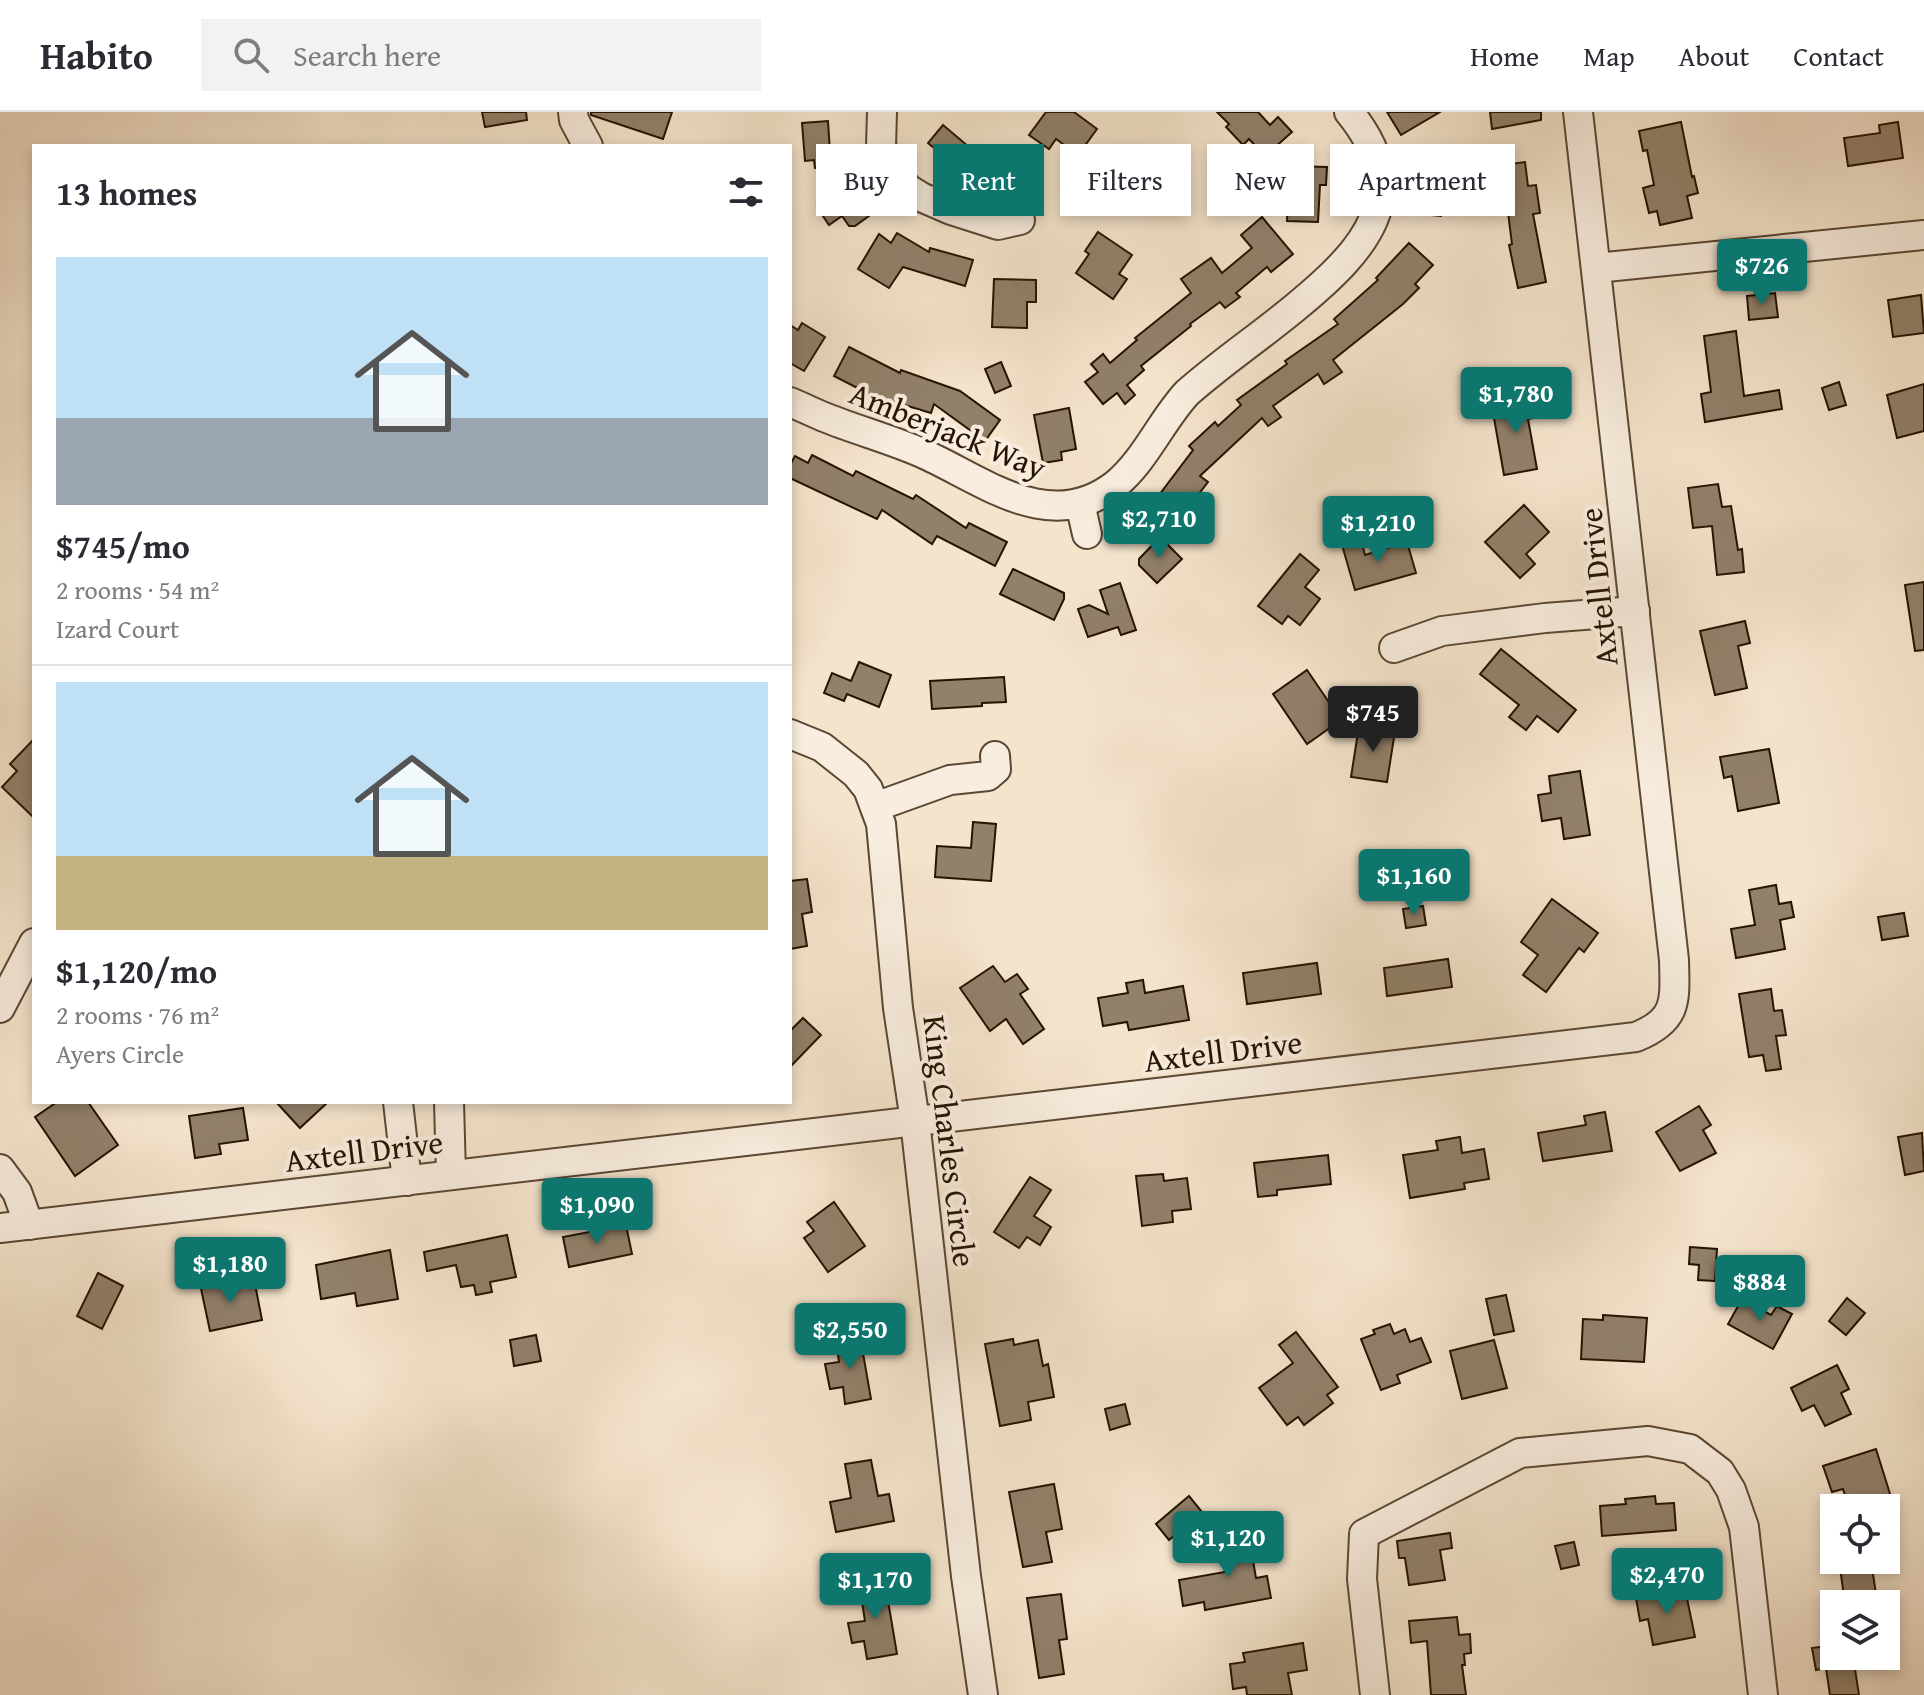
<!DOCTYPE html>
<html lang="en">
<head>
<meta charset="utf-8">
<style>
  :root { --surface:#fff; --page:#f2f2f3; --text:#2b2b33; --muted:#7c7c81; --line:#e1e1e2; --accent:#0f766e }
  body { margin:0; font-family:"Gentium Book Plus",serif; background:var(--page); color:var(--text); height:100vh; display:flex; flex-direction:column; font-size:30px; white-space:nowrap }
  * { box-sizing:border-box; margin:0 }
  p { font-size:26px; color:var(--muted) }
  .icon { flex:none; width:44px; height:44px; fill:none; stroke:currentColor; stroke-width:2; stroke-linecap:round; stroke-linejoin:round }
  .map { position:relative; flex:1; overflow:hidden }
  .drawer { position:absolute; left:32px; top:32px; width:760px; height:960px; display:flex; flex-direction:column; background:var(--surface); border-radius:0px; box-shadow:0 4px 12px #0003 }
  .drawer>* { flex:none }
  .banner { position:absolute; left:816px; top:32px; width:760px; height:72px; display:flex; gap:16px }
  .tools { position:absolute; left:1820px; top:1382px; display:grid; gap:16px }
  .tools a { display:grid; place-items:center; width:80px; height:80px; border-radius:0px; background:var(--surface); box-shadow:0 4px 12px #0003; font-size:40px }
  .price { position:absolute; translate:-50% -68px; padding:0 18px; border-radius:8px; background:var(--accent); color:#fff; font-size:26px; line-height:52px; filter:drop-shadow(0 2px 4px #0008) }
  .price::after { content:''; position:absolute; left:50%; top:48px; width:24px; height:18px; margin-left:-12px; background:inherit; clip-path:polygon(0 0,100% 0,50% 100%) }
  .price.on { background:#222; color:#fff }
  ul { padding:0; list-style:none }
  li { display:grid; align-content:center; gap:16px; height:424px; padding:0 24px }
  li+li { border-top:2px solid var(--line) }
  li span { display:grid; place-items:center; height:248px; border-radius:0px; color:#555 }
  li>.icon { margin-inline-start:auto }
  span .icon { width:144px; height:144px; fill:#fffc; stroke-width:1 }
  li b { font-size:34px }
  h2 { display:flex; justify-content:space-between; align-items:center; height:96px; padding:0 24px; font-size:34px }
  .pill { padding:0 28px; border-radius:0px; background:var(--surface); box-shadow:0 4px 12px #0003; font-size:28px; line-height:72px }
  .pill.on { background:var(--accent); color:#fff }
  header { display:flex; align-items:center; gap:48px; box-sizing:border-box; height:112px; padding:0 40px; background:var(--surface); border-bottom:2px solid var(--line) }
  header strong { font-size:38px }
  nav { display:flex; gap:44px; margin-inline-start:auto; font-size:28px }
  .search { width:560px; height:72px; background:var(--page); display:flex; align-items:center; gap:20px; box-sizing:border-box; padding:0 28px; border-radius:0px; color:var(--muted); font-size:30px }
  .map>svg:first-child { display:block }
</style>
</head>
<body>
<header>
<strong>Habito</strong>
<div class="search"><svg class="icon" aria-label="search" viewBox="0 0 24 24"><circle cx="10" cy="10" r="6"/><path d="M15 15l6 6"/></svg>Search here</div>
<nav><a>Home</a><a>Map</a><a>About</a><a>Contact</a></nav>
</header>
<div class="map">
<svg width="1924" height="1583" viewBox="0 0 1924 1583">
  <rect width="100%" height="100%" fill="#f4e4cc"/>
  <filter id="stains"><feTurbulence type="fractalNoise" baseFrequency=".0025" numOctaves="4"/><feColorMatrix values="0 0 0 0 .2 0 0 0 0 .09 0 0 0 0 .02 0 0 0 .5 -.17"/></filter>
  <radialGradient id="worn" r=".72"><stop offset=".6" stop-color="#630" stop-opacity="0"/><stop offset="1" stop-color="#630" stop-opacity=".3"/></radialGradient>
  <g fill="#91806a" stroke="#261300" stroke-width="2">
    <path d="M482,0H526L527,8L485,15Z"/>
    <path d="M591,0H672L663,27L591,3Z"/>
    <path d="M1046,0H1074L1097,17L1078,43L1056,27L1049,37L1029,23Z"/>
    <path d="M1217,0H1258L1270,13L1278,5L1292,20L1265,44L1249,27L1243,33L1226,15L1229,12Z"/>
    <path d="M1387,0H1440L1401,23Z"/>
    <path d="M1490,0H1541V8L1492,17Z"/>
    <path d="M828,9L831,55L815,56L814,48L805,49L802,11Z"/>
    <path d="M1681,10L1692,65L1694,64L1698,81L1687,84L1692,106L1660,113L1657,99L1649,101L1643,76L1654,73L1647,38L1643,39L1639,19Z"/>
    <path d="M1898,10L1903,46L1848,54L1844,26L1880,21L1879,13Z"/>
    <path d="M943,13L975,40L960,57L928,31Z"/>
    <path d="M1133,42L1143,77L1094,91L1088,71L1108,65L1104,51Z"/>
    <path d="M1525,50L1528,74L1536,73L1540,101L1533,102L1546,170L1518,176L1509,133L1512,132L1502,53Z"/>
    <path d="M1289,54L1327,55L1326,73H1320L1318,110L1287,109Z"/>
    <path d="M845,64L869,98V104L855,114H849L842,104L829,113L817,95L830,87L824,78Z"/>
    <path d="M1411,64L1440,67L1441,104L1408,101Z"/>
    <path d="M1262,105L1293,142L1271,160L1267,155L1236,181L1240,185L1225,196L1220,190L1190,212L1191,214L1141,254L1144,258L1127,273L1135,283L1125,292L1117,281L1103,292L1085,270L1098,260L1091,252L1103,242L1110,251L1137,228L1135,226L1191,181L1181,167L1211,146L1222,161L1252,136L1241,123Z"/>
    <path d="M1098,120L1132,143L1119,162L1127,167L1113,187L1076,161L1089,142L1085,139Z"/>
    <path d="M897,121L929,140L930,136L973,148L965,174L903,155L889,176L858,157L879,122L891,131Z"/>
    <path d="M1409,131L1433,153L1415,172L1419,176L1403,192L1333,248L1342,260L1324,272L1318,262L1273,294L1281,305L1268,314L1262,306L1200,364L1208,370L1178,409L1153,391L1193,338L1189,334L1215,310L1218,314L1241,293L1237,288L1287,252L1285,249L1338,212L1334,207L1378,168L1376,166Z"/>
    <path d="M994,167L1036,168V190H1027V216L992,215Z"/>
    <path d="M1775,181L1778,205L1749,208L1747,184Z"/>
    <path d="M1921,183L1924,221L1893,225L1888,188Z"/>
    <path d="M802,211L825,225L804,259L790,251V213L798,218Z"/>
    <path d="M1736,219L1744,284L1779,278L1782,297L1705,310L1701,282L1711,280L1704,224Z"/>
    <path d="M849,235L900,261L901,258L960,279L1000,308L985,329L934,292L931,301L871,283L834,264Z"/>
    <path d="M1001,250L1011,274L995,281L985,257Z"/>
    <path d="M1839,270L1846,293L1829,298L1822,276Z"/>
    <path d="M1924,272V319L1897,326L1887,283Z"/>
    <path d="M1530,282L1534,306L1528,307L1537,357L1504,363L1494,306L1502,305L1499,287Z"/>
    <path d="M1069,296L1076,337L1061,340L1062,348L1043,351L1034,303Z"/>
    <path d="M812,343L853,364L856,359L913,387L916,383L966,416L969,411L1007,430L995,454L937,424L932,432L882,398L877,407L790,366V353L795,344L808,351Z"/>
    <path d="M1718,372L1722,395L1731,394L1738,438L1742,437L1744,460L1717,463L1712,414L1693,416L1688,376Z"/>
    <path d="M1524,393L1549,420L1526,442L1535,452L1520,466L1485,430Z"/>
    <path d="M1160,425L1182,447L1157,471L1139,453V447Z"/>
    <path d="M1361,428L1365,443L1407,430L1416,461L1355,478L1342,433Z"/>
    <path d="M1300,442L1319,458L1305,475L1320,487L1300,513L1288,504L1282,512L1258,494Z"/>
    <path d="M1013,457L1064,481V487L1054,508L1000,482Z"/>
    <path d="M1924,470V538L1915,539L1905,473Z"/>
    <path d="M1120,471L1136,518L1121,523L1118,515L1088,525L1078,497L1089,493L1108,502L1100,478Z"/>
    <path d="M1745,509L1750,531L1738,534L1747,576L1715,583L1700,519Z"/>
    <path d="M1501,537L1576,598L1558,620L1537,604L1526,618L1509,605L1519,593L1480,562Z"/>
    <path d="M859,550L891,563L879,595L847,582L844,589L824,581L832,561L851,569Z"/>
    <path d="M1307,558L1341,608L1307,632L1273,582Z"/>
    <path d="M1004,565L1006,590L982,591V594L932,597L930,569Z"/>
    <path d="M1359,614L1395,619L1387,670L1351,665Z"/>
    <path d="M34,627V706L2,675L17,659L10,652Z"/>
    <path d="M1769,637L1779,691L1738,699L1732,664L1724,666L1720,645Z"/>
    <path d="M1580,659L1590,723L1564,727L1561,706L1542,709L1538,683L1551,681L1549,664Z"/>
    <path d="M973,710L996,712L991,769L935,765L937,734L971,736Z"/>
    <path d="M807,767L812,800L802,802L807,834L790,837V769Z"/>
    <path d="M1776,773L1779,792L1791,790L1794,805L1780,808L1785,837L1736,846L1731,817L1755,813L1749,778Z"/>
    <path d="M1552,787L1598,821L1584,840L1579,836L1546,880L1523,863L1538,843L1521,830Z"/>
    <path d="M1423,794L1426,813L1406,816L1403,797Z"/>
    <path d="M1904,801L1908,824L1882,828L1878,805Z"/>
    <path d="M1448,847L1452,875L1387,884L1384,856Z"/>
    <path d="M1317,851L1321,882L1247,892L1243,861Z"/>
    <path d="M993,854L1005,870L1017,862L1028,877L1020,882L1044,917L1023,932L1006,907L990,919L960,876Z"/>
    <path d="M1143,868L1145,881L1183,874L1189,908L1129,918L1127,910L1103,914L1098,886L1128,881L1126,871Z"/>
    <path d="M1771,877L1774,899L1782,898L1786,923L1776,924L1781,957L1766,959L1763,943L1749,945L1739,882Z"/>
    <path d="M803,906L821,923L790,955V919Z"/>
    <path d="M57,990H88L118,1033L75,1064L35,1005Z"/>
    <path d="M276,990H328L300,1016Z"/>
    <path d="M1699,994L1711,1013L1703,1018L1716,1041L1680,1059L1656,1020Z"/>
    <path d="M243,996L248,1028L219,1032L221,1042L195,1046L189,1004Z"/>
    <path d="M1605,1000L1612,1039L1543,1049L1538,1021L1586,1013L1584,1004Z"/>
    <path d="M1922,1021L1924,1059L1905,1063L1898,1025Z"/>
    <path d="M1460,1025L1462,1041L1484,1037L1489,1067L1464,1071L1465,1077L1410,1086L1403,1043L1438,1038L1436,1029Z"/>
    <path d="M1328,1043L1331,1072L1277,1078V1083L1258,1085L1254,1051Z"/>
    <path d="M1163,1062L1164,1069L1187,1066L1191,1097L1172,1099L1173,1110L1142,1114L1136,1064Z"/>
    <path d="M1030,1065L1051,1078L1034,1104L1051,1115L1040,1133L1027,1125L1019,1136L994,1120Z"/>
    <path d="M834,1090L865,1134L828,1160L804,1126L814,1119L807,1110Z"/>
    <path d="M626,1113L632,1142L569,1155L563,1125Z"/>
    <path d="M507,1123L516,1165L490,1170L492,1180L476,1183L474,1173L461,1175L456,1153L427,1159L424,1140Z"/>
    <path d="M1690,1135L1717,1137L1715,1169L1698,1168L1699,1153L1689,1152Z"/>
    <path d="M390,1138L398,1187L357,1194L355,1181L321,1187L316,1153Z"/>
    <path d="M98,1161L123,1174L102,1217L77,1204Z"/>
    <path d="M228,1166L230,1178L255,1172L262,1208L210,1219L200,1172Z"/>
    <path d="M1506,1183L1514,1219L1494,1223L1486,1187Z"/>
    <path d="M1847,1186L1865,1201L1846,1223L1829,1209Z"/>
    <path d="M1742,1187L1771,1203L1777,1194L1792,1202L1773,1237L1728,1212Z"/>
    <path d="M1603,1203L1647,1206L1644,1250L1581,1247L1583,1207L1603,1208Z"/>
    <path d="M1390,1212L1394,1222L1405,1217L1410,1230L1421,1226L1431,1250L1397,1263L1400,1271L1381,1278L1361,1227L1375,1222L1373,1218Z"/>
    <path d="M1296,1220L1338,1275L1327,1283L1333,1291L1304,1313L1298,1305L1287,1313L1259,1276L1293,1251L1279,1233Z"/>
    <path d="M536,1223L541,1249L514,1254L510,1228Z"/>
    <path d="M860,1224L871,1287L845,1292L843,1275L830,1277L825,1252L839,1250L836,1228Z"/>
    <path d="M1013,1227L1014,1233L1038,1228L1043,1254L1048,1252L1054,1285L1028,1290L1031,1308L1000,1314L985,1232Z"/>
    <path d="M1494,1228L1507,1276L1462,1287L1450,1239Z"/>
    <path d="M1837,1253L1849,1277L1841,1281L1851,1302L1825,1314L1814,1293L1802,1299L1791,1276Z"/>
    <path d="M1125,1292L1130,1312L1110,1318L1105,1297Z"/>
    <path d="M1876,1337L1891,1385L1859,1396H1849L1843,1377L1832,1380L1823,1354Z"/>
    <path d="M871,1348L878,1384L889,1382L894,1409L836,1420L830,1390L851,1386L845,1352Z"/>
    <path d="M1054,1372L1062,1417L1046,1420L1052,1450L1023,1455L1009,1380Z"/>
    <path d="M1189,1384L1202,1400L1169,1428L1156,1412Z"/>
    <path d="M1655,1384L1656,1392L1674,1391L1676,1418L1602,1424L1600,1394L1626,1392L1625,1387Z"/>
    <path d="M1248,1420L1256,1466L1267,1464L1271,1486L1205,1498L1204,1490L1183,1494L1179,1468L1225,1460L1219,1426Z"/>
    <path d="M1450,1421L1452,1436L1440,1438L1445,1468L1409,1473L1405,1446H1399L1397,1429Z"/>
    <path d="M1574,1430L1579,1453L1561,1457L1555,1434Z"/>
    <path d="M1839,1448H1871L1877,1489L1845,1492Z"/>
    <path d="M884,1465L897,1542L867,1547L864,1529L852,1531L848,1511L865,1509L859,1470Z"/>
    <path d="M1685,1477L1695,1525L1653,1533L1648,1507L1640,1509L1636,1486Z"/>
    <path d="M1061,1482L1067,1527L1059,1528L1064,1562L1039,1566L1027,1486Z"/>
    <path d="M1457,1505L1459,1523L1470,1522L1471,1541L1464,1542L1465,1553H1462L1466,1583H1431L1427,1529L1411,1531L1409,1509Z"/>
    <path d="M1303,1531L1307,1558L1288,1561L1292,1583H1247L1246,1575L1233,1577L1230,1552L1245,1550L1243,1541Z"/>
    <path d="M1834,1533V1544H1853L1859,1583H1830L1826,1556L1816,1558L1812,1536Z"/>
  </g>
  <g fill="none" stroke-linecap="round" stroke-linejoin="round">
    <defs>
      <g id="minor">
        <path d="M573,0L574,8L588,34"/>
        <path d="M882,0L881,35L896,62L908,77L921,85L951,98L998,113L1020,108"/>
        <path d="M1596,156L1924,123"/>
        <path d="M790,290C802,295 812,300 824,305C856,318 890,327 922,341C983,368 1049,424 1115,373C1145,349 1161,309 1187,281C1222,250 1261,224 1297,194C1365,138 1416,82 1349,0"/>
        <path d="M1080,391L1087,422"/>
        <path d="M1394,536L1442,519L1545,506L1635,499"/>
        <path d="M790,622L822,635L856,662L868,677L881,712L898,896L915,1009L966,1464L983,1583"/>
        <path d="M875,695L950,668L988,664L996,657L995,644"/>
        <path d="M0,896L34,831"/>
        <path d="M398,990L407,1069"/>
        <path d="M449,990L451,1063"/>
        <path d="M0,1057L17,1080L29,1113"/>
        <path d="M0,1116L1636,925C1678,908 1675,889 1674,848L1578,0"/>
        <path d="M1375,1583L1362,1467L1364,1422L1520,1341L1648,1329L1690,1337L1720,1360L1731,1378L1744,1415L1763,1583"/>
      </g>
    </defs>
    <use href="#minor" stroke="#5a4733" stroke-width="32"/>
    <use href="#minor" stroke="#f8edde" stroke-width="28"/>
  </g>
  <g text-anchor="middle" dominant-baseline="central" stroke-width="8" stroke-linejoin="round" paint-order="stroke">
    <g font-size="32" fill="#261300" stroke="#f8edde">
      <text transform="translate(948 318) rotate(22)">Amberjack Way</text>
      <text transform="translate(1598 475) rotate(-96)">Axtell Drive</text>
      <text transform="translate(1223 939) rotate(-7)">Axtell Drive</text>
      <text transform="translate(950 1029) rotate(83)">King Charles Circle</text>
      <text transform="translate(364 1039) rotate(-7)">Axtell Drive</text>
    </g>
  </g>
  <rect width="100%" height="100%" filter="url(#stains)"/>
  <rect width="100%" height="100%" fill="url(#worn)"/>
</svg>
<div class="tools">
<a><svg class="icon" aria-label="locate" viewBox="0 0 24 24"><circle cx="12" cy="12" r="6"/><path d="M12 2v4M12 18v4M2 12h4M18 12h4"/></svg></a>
<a><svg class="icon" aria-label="layers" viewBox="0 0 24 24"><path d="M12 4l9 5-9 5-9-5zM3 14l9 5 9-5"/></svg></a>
</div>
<b class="price" style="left:1762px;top:195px">$726</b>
<b class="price" style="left:1516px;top:323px">$1,780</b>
<b class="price" style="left:1159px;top:448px">$2,710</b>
<b class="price" style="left:1378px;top:452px">$1,210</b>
<b class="price on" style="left:1373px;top:642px">$745</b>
<b class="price" style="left:1414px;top:805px">$1,160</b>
<b class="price" style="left:597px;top:1134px">$1,090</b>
<b class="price" style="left:230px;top:1193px">$1,180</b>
<b class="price" style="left:1760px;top:1211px">$884</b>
<b class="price" style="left:850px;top:1259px">$2,550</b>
<b class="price" style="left:1228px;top:1467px">$1,120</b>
<b class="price" style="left:1667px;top:1504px">$2,470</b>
<b class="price" style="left:875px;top:1509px">$1,170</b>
<div class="banner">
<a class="pill">Buy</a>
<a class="pill on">Rent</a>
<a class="pill">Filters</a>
<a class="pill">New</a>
<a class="pill">Apartment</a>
</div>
<section class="drawer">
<h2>13 homes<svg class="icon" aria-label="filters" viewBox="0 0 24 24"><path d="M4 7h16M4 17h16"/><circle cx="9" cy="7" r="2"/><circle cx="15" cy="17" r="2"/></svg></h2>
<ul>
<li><span style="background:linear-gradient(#bfe0f5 65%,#9aa5b1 0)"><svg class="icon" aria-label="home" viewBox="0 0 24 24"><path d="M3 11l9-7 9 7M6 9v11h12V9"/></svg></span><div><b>$745/mo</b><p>2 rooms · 54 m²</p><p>Izard Court</p></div></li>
<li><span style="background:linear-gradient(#bfe0f5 70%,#c2b280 0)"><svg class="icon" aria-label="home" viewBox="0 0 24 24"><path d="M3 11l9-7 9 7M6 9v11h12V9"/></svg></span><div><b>$1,120/mo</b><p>2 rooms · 76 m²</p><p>Ayers Circle</p></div></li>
</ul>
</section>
</div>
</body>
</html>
